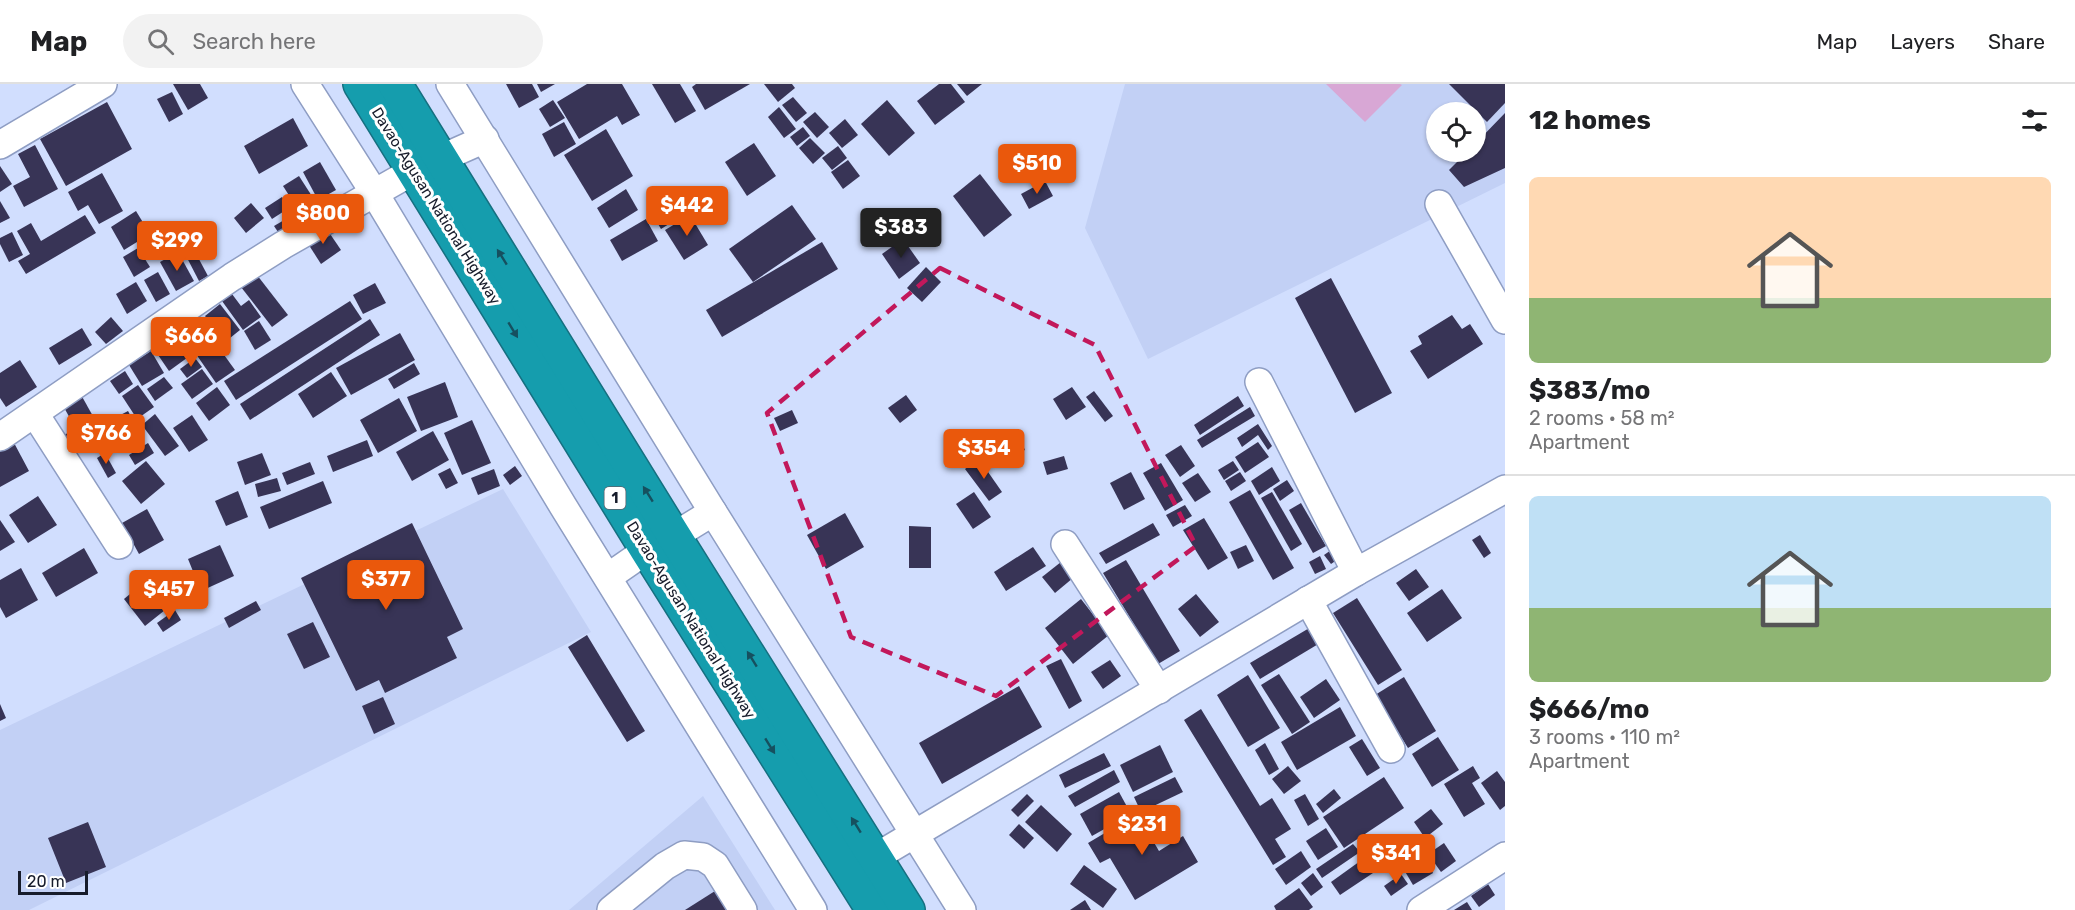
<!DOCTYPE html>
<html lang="en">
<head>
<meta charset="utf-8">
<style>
  :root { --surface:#fff; --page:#f2f2f2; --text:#202124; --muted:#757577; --line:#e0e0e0; --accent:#ea580c }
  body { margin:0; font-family:Rubik,sans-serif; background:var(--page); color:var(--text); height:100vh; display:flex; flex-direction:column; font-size:22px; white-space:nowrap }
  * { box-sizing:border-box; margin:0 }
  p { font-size:20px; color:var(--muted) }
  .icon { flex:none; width:33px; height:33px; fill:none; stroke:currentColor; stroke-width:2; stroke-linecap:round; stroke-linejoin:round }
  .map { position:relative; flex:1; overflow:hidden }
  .panel { display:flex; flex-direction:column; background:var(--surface); width:570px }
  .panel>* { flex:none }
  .controls { position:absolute; left:1426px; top:18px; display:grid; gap:12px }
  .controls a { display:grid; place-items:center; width:60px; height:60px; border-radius:50%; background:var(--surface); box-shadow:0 2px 4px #0004; font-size:30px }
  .scale { position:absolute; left:18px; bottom:15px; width:70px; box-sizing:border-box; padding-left:6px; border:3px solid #171c2b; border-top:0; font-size:16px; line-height:21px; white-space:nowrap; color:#171c2b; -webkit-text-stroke:4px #fff; paint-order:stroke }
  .price { position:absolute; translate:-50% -51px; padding:0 14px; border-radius:6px; background:var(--accent); color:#fff; font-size:20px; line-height:39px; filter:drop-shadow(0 2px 3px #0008) }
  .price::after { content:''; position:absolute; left:50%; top:36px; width:18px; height:14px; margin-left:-9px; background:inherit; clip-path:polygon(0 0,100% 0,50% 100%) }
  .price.current { background:#222; color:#fff }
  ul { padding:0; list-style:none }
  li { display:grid; align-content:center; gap:12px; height:318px; padding:0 24px }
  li+li { border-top:2px solid var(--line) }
  li span { display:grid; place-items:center; height:186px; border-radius:9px; color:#555 }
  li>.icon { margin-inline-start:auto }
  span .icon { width:108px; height:108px; fill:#fffc; stroke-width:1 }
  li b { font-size:26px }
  h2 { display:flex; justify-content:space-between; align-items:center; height:72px; padding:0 24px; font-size:26px }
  header { display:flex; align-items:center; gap:36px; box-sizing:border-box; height:84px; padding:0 30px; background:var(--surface); border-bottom:2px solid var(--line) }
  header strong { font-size:28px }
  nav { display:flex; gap:33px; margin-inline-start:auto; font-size:21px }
  .search { width:420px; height:54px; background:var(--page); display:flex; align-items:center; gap:15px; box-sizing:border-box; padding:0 21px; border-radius:33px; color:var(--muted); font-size:22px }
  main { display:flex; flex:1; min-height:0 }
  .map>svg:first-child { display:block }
</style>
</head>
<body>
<header>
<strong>Map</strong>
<div class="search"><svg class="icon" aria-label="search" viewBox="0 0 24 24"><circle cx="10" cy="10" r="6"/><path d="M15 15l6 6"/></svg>Search here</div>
<nav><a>Map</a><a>Layers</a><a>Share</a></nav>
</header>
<main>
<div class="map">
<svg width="1505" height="826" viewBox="0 0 1505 826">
  <rect width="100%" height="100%" fill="#d1defe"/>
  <g fill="#c2d0f5" fill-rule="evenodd">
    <path d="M1125,0H1505V99L1148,275L1085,144ZM1437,28H1476V68H1437Z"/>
    <path d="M503,405L591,548L29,826H0V646Z"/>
    <path d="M703,712L775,826H569Z"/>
  </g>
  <path fill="#d8a7d5" d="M1326,0H1400L1402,1L1365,38Z"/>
  <g fill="#383456">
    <path d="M173,0H200L208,14L188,26Z"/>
    <path d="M506,0H532L539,13L519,24Z"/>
    <path d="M537,0H555L541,8Z"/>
    <path d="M587,0H622L640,31L622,41L617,32L579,55L557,18Z"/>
    <path d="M652,0H680L696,27L675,39Z"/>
    <path d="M696,0H750L705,26L692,3Z"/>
    <path d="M764,0H792L795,4L778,18Z"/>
    <path d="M939,0H951L965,18L935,41L917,17Z"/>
    <path d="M957,0H982L967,12Z"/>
    <path d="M1449,0H1505V19L1487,38Z"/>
    <path d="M172,8L183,30L169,38L157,15Z"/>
    <path d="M793,13L807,29L796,38L782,21Z"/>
    <path d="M553,16L565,34L550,43L539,25Z"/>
    <path d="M887,16L915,49L889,72L861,40Z"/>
    <path d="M107,18L132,65L66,102L40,55Z"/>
    <path d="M779,23L796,45L784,54L768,33Z"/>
    <path d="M815,28L829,43L817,54L803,38Z"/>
    <path d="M1505,29V84L1464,103L1449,86L1467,68H1476V59Z"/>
    <path d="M293,34L308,62L259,90L244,62Z"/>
    <path d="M845,35L858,51L842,64L829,49Z"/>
    <path d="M564,38L576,60L554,73L542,50Z"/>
    <path d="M803,43L810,52L797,62L790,53Z"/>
    <path d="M606,45L633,92L592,117L564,71Z"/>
    <path d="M810,54L825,69L813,80L799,64Z"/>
    <path d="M754,59L776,92L747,112L725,78Z"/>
    <path d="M35,61L58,105L24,123L13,102L30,93L18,70Z"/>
    <path d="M838,62L847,74L832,86L822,74Z"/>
    <path d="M848,76L860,92L843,105L831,88Z"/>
    <path d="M320,78L336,106L318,116L303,88Z"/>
    <path d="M0,82L12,100L0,108Z"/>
    <path d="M102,89L123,127L99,140L88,121L78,127L68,108Z"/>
    <path d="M980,90L1012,131L984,153L953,112Z"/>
    <path d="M299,92L317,120L301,130L283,102Z"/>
    <path d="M1045,97L1053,112L1029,125L1021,110Z"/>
    <path d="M693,102L712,133L702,139L693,125L661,145L651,128Z"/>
    <path d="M626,105L638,126L609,144L597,124Z"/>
    <path d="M282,113L289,124L272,135L265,124Z"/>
    <path d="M0,117L10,134L0,139Z"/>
    <path d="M251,119L264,134L246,149L234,134Z"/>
    <path d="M792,121L816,155L753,198L729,165Z"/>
    <path d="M136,127L150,150L124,166L111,143Z"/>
    <path d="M85,131L96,149L26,190L18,177L30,170L17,147L31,139L41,157Z"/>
    <path d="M690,131L708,161L684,176L665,146Z"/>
    <path d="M291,132L299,143L282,154L274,142Z"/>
    <path d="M646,135L658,157L622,177L610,156Z"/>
    <path d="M324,141L341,166L321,180L305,155Z"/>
    <path d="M12,148L23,171L9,178L0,160V154Z"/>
    <path d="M903,155L920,179L899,195L882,170Z"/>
    <path d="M822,158L838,185L722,253L706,226Z"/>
    <path d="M138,164L150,183L134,193L123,173Z"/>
    <path d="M193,164L208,192L199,197L184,168Z"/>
    <path d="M178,168L194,197L176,207L160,178Z"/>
    <path d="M926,183L941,198L922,218L907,204Z"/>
    <path d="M158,188L170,210L156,218L144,196Z"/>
    <path d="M257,191L288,231L272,243L241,203Z"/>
    <path d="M1331,194L1392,309L1355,329L1295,214Z"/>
    <path d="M136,198L147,217L127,230L116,210Z"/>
    <path d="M375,199L386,219L363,230L353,211Z"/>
    <path d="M232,210L241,222L249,216L261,233L243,246L222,217Z"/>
    <path d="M350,217L362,235L236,316L224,297Z"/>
    <path d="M220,220L240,246L225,258L205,232Z"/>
    <path d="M198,229L207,244L184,256L176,242Z"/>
    <path d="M1452,231L1462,245L1470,240L1483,260L1428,295L1410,267L1422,260L1418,252Z"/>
    <path d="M111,233L123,247L106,260L95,248Z"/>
    <path d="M370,235L380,251L250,336L240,320Z"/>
    <path d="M259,237L271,256L255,266L244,247Z"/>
    <path d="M82,244L92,261L59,281L49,264Z"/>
    <path d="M204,247L211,256L196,267L190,258Z"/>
    <path d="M400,249L415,276L351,311L336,284Z"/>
    <path d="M178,252L191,271L169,287L156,268Z"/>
    <path d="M214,257L235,286L216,299L196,270Z"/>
    <path d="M151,267L164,289L142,302L129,281Z"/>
    <path d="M195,274L202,283L187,294L180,285Z"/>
    <path d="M20,276L37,303L6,323L0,314V289Z"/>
    <path d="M414,279L420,290L394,305L388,295Z"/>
    <path d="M202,285L213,300L192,315L181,300Z"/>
    <path d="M125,287L133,300L119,310L110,297Z"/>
    <path d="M331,288L347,312L313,334L298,310Z"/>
    <path d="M164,293L173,304L155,317L147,305Z"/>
    <path d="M445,298L458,333L421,347L407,313Z"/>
    <path d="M138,301L154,323L137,335L122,312Z"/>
    <path d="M217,303L230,321L209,337L196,319Z"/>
    <path d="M1072,303L1086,323L1066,336L1053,315Z"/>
    <path d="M1094,307L1113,332L1105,338L1086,313Z"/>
    <path d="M80,309L94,334L76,345L62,320Z"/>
    <path d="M906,311L917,326L900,339L888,324Z"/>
    <path d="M1238,312L1244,322L1200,351L1194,341Z"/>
    <path d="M399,314L417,347L378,369L360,336Z"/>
    <path d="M1250,323L1255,332L1202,364L1197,356Z"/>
    <path d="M792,326L798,339L780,347L774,334Z"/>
    <path d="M128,327L143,355L127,364L111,336Z"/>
    <path d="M155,330L179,362L165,372L142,341Z"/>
    <path d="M192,331L208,356L189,368L173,344Z"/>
    <path d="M472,336L491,379L462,391L444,349Z"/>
    <path d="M1258,340L1272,362L1268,366L1258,351L1242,363L1237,354Z"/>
    <path d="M74,347L80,364L69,368L63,351Z"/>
    <path d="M433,347L449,376L412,397L396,368Z"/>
    <path d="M1018,350L1025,366L1005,375L998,358Z"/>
    <path d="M367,356L373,372L333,388L327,372Z"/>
    <path d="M13,357L29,387L0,403V364Z"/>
    <path d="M1258,358L1269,373L1245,389L1235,373Z"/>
    <path d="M148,359L154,369L135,381L129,371Z"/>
    <path d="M1181,361L1195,382L1180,393L1165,371Z"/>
    <path d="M105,369L116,389L108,394L97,374Z"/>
    <path d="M262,369L271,391L245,401L237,378Z"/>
    <path d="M1064,372L1068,385L1047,391L1043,378Z"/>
    <path d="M979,375L1002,408L989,417L965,385Z"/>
    <path d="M146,377L165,400L141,420L122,397Z"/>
    <path d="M1233,377L1239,386L1224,396L1218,386Z"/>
    <path d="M310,378L315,390L287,401L282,389Z"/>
    <path d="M1161,379L1183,416L1165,427L1143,389Z"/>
    <path d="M515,382L522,392L510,401L503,391Z"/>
    <path d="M1272,383L1280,397L1259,411L1251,397Z"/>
    <path d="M450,384L458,399L446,405L438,390Z"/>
    <path d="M494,385L500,402L478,411L471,394Z"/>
    <path d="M1131,388L1145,415L1124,426L1110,399Z"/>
    <path d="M1240,388L1246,397L1231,407L1225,397Z"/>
    <path d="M1198,389L1211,408L1195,418L1182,399Z"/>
    <path d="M277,394L281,407L258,413L255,400Z"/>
    <path d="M1287,396L1294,407L1280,417L1273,405Z"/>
    <path d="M323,397L332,419L269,445L260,423Z"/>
    <path d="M1250,406L1294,484L1273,496L1229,418Z"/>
    <path d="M238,407L248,433L226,442L215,417Z"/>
    <path d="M974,408L991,433L973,445L956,420Z"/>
    <path d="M1272,408L1302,460L1291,467L1261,414Z"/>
    <path d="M38,412L57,441L28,459L9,431Z"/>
    <path d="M1301,419L1326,462L1313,469L1289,426Z"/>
    <path d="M1185,421L1192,432L1173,443L1166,431Z"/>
    <path d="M147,425L164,456L139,470L122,439Z"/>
    <path d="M845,429L864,463L826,485L807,451Z"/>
    <path d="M1204,434L1228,474L1208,486L1183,446Z"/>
    <path d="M0,436L15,458L0,467Z"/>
    <path d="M412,439L463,545L447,553L457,574L385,609L379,596L356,607L301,494Z"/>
    <path d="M1153,439L1160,451L1106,480L1099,469Z"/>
    <path d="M909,442L931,443V484H909Z"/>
    <path d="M1480,451L1491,469L1484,474L1472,456Z"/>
    <path d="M220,461L234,492L201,507L188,475Z"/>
    <path d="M1246,461L1254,477L1238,485L1230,468Z"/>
    <path d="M1033,463L1046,482L1006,507L994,488Z"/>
    <path d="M84,464L98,489L56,513L42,489Z"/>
    <path d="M1334,464L1341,473L1331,480L1324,471Z"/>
    <path d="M1320,472L1326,485L1315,490L1309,478Z"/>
    <path d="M1126,476L1180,567L1158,580L1103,489Z"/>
    <path d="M1061,478L1073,494L1055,509L1042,493Z"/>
    <path d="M21,484L38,516L6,534L0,523V496Z"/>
    <path d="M1416,485L1429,503L1409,517L1396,499Z"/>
    <path d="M148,495L170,522L145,542L124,515Z"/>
    <path d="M1442,505L1462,534L1427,558L1407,529Z"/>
    <path d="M1196,510L1219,538L1200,553L1178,525Z"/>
    <path d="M1357,514L1402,586L1378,601L1333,529Z"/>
    <path d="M1081,515L1109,551L1073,580L1045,544Z"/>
    <path d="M256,517L261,526L229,544L224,534Z"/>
    <path d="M175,526L181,536L163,548L157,539Z"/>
    <path d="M313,538L330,573L304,585L287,550Z"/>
    <path d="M1311,543L1320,559L1260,595L1250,579Z"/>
    <path d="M587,551L645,647L627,658L568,563Z"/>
    <path d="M1061,575L1082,617L1069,625L1046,582Z"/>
    <path d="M1110,576L1121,592L1103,605L1091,588Z"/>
    <path d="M1279,590L1310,638L1292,650L1261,601Z"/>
    <path d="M1248,591L1280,644L1248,663L1217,611Z"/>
    <path d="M1404,593L1436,647L1408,664L1375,611Z"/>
    <path d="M1326,595L1340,616L1314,634L1300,613Z"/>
    <path d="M1019,602L1042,643L942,700L919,659Z"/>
    <path d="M383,613L395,640L374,650L362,622Z"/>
    <path d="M0,620L6,634L0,637Z"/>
    <path d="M1340,623L1356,652L1297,686L1281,658Z"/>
    <path d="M1201,625L1260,722L1272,714L1291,745L1275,755L1286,773L1273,781L1184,636Z"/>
    <path d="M1438,653L1459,686L1432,703L1412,670Z"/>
    <path d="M1362,655L1380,684L1367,692L1349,663Z"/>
    <path d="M1265,659L1279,685L1269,691L1255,666Z"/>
    <path d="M1160,661L1173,688L1133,708L1120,681Z"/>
    <path d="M1104,669L1111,682L1065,704L1059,691Z"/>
    <path d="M1288,682L1301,697L1284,710L1272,695Z"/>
    <path d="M1473,682L1480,694L1472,699L1485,720L1464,733L1444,700Z"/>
    <path d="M1114,686L1120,698L1075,723L1068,712Z"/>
    <path d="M1497,687L1505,698V722L1500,726L1481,699Z"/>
    <path d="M1175,693L1183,708L1141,728L1134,713Z"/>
    <path d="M1384,693L1404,724L1344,764L1323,733Z"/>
    <path d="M1334,705L1341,714L1323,729L1316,720Z"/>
    <path d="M1119,708L1131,730L1092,752L1080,730Z"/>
    <path d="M1027,710L1034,717L1018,733L1011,726Z"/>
    <path d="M1305,710L1319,735L1308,742L1294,716Z"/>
    <path d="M1041,721L1072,750L1057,768L1025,738Z"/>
    <path d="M1431,725L1443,740L1425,754L1414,738Z"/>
    <path d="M1137,730L1159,767L1183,752L1198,778L1135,816L1110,774L1100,779L1088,759Z"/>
    <path d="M88,738L106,783L66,799L48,754Z"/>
    <path d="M1019,740L1034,754L1024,765L1009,751Z"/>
    <path d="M1326,744L1338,763L1318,776L1306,757Z"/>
    <path d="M1396,750L1406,766L1377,784L1368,768Z"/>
    <path d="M1444,759L1456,777L1441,788L1428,770Z"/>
    <path d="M1353,760L1360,768L1322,794L1316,785Z"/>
    <path d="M1301,767L1311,783L1286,801L1275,785Z"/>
    <path d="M1423,772L1433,789L1413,801L1403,784Z"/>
    <path d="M1363,775L1373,789L1340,811L1331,798Z"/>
    <path d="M1084,781L1117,805L1103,824L1070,800Z"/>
    <path d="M1313,789L1323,803L1311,812L1301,799Z"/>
    <path d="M1401,790L1408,800L1391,812L1384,802Z"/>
    <path d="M1488,800L1495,811L1479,823L1471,812Z"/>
    <path d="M1299,804L1313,823L1309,826H1276L1274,822Z"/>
    <path d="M715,807L726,826H685Z"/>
    <path d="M1085,816L1091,826H1070Z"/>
    <path d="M1467,818L1472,826H1454Z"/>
  </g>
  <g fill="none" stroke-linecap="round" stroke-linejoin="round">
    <defs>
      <g id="minor">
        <path d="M305,0L375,110L563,422L813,826"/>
        <path d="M450,0L713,428L962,826"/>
        <path d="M0,61L103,0"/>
        <path d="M1439,120L1505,236"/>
        <path d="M1259,298L1356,488"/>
        <path d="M35,330L119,461"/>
        <path d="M0,353L232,193L283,161L415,86L485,55"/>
        <path d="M674,452L713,428"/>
        <path d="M1065,460L1159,606"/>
        <path d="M608,493L647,466"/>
        <path d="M1308,516L1391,665"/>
        <path d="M859,783L1356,488L1505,405"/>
        <path d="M611,826L665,782L684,771L703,773L715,781L743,826"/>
        <path d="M1421,826L1505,772"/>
      </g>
      <g id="highway">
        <path d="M360,0L647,466L873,826"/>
        <path d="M395,0L674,452L908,826"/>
      </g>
    </defs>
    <use href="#minor" stroke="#8e9dc3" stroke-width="30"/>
    <use href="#highway" stroke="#167080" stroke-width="36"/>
    <use href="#minor" stroke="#fff" stroke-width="27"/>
    <use href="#highway" stroke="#159dad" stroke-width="33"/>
  </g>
  <defs><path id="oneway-solid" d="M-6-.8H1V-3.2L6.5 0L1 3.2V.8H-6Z" transform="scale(1.5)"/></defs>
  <g fill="#16505f">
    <use href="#oneway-solid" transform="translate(502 173) rotate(-122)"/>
    <use href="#oneway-solid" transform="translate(513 246) rotate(59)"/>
    <use href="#oneway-solid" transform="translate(648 410) rotate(-122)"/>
    <use href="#oneway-solid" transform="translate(752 575) rotate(-122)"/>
    <use href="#oneway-solid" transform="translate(770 662) rotate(58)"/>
    <use href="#oneway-solid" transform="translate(856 741) rotate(-122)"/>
  </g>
  <path fill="none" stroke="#c2185b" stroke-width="4.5" stroke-dasharray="12 8" stroke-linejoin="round" d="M940,184L1095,261L1196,462L996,612L851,553L767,329Z"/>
  <g text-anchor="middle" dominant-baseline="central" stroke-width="6" stroke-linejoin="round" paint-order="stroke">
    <rect fill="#fff" stroke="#5d606b" stroke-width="1.5" x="604.5" y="403" width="21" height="22" rx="4.5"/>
    <g font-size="14" font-weight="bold" fill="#171c2b">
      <text x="615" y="414">1</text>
    </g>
    <g font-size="15" fill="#171c2b" stroke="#fff">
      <text transform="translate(436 122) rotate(58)">Davao-Agusan National Highway</text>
      <text transform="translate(691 536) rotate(58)">Davao-Agusan National Highway</text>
    </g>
  </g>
</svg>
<div class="controls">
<a><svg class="icon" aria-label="locate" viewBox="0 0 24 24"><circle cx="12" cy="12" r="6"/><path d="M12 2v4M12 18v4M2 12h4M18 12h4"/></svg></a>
</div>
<div class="scale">20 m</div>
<b class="price" style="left:1037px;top:111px">$510</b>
<b class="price" style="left:687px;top:153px">$442</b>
<b class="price" style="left:323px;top:161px">$800</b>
<b class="price current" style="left:901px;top:175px">$383</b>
<b class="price" style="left:177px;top:188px">$299</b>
<b class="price" style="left:191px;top:284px">$666</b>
<b class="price" style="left:106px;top:381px">$766</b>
<b class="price" style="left:984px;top:396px">$354</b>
<b class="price" style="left:386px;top:527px">$377</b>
<b class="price" style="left:169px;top:537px">$457</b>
<b class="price" style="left:1142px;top:772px">$231</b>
<b class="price" style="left:1396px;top:801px">$341</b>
</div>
<section class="panel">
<h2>12 homes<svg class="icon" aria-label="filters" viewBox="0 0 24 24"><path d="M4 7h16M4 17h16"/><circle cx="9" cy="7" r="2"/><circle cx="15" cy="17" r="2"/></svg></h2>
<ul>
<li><span style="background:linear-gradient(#ffd9b3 65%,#8fb573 0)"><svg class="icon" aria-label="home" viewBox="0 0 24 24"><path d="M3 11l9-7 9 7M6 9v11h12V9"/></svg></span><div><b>$383/mo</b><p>2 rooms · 58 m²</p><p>Apartment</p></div></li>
<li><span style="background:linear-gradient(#bfe0f5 60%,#8fb573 0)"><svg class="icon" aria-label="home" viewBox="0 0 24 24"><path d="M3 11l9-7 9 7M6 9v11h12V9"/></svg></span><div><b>$666/mo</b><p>3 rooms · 110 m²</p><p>Apartment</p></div></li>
</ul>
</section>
</main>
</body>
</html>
